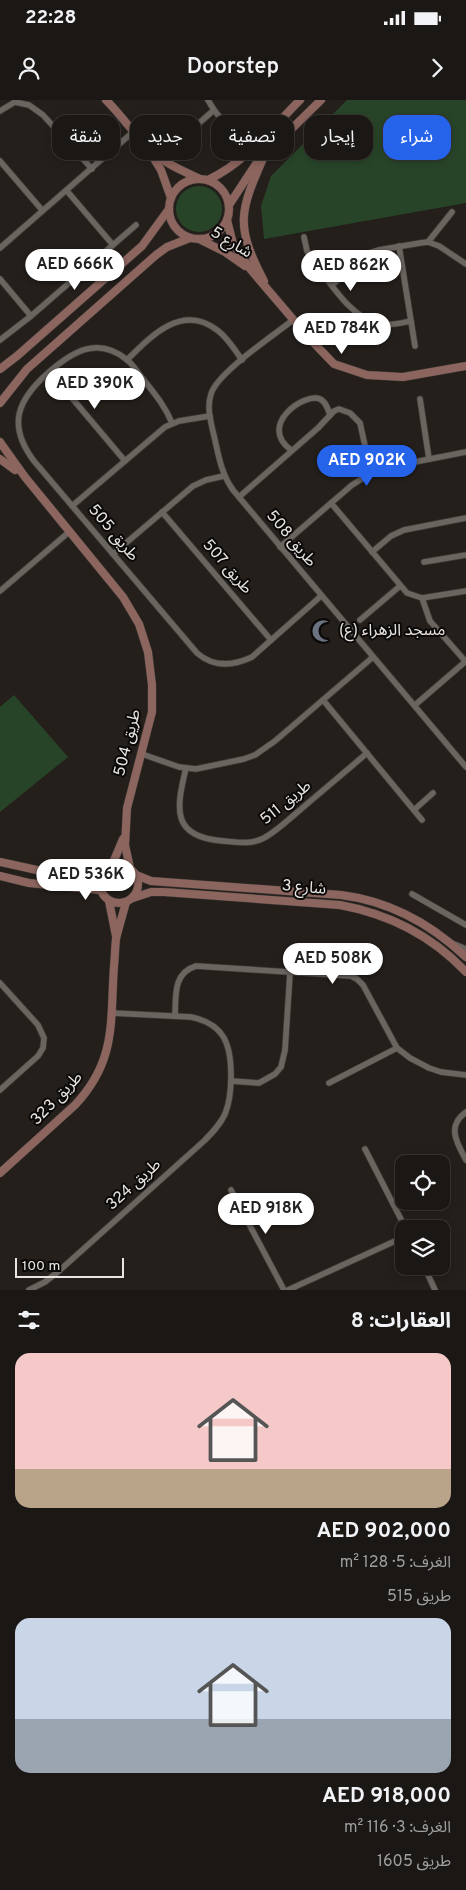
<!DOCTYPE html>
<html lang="ar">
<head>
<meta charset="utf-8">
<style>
  :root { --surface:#1b1714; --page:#24201d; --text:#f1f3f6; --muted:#a09fa0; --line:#393634; --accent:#2563eb }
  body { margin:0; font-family:Overpass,"Noto Sans Arabic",sans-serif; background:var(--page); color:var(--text); direction:rtl; height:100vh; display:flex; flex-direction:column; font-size:19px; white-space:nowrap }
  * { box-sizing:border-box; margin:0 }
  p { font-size:16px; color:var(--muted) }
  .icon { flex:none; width:28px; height:28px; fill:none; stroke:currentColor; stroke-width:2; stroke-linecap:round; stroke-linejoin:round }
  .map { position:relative; height:1190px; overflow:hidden; direction:ltr }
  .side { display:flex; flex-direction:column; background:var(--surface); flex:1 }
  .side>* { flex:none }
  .hud { position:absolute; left:15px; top:15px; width:436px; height:45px; direction:rtl; display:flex; gap:10px }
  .tools { position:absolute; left:395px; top:1055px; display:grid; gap:10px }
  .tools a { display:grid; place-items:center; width:55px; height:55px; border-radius:10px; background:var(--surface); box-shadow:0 2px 8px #0003,0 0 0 1px var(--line); font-size:25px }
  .scale { position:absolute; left:15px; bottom:12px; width:109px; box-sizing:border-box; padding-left:5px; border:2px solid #e7e4e1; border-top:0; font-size:14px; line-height:18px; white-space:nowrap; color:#e7e4e1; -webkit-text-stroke:4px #0b0908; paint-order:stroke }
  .price { position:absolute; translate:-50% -42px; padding:0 11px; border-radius:18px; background:#fff; color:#222; font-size:16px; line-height:32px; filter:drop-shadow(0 1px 2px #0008) }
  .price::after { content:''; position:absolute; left:50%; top:30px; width:15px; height:11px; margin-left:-8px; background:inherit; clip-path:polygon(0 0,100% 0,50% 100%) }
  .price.selected { background:var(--accent); color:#fff }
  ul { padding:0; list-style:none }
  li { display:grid; align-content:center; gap:10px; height:265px; padding:0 15px }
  li span { display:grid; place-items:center; height:155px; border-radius:15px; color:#555 }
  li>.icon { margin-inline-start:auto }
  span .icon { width:90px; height:90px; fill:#fffc; stroke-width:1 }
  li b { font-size:21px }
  h2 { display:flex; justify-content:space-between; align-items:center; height:60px; padding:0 15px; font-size:21px }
  .pill { padding:0 18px; border-radius:15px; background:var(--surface); box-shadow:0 2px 8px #0003,0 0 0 1px var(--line); font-size:18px; line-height:45px }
  .pill.selected { background:var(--accent); color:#fff }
  .status { display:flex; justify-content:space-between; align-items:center; height:35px; padding:0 25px; background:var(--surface); direction:ltr }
  .status svg { height:14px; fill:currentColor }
  header { display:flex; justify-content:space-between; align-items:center; height:65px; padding:0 15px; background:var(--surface); font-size:22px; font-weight:600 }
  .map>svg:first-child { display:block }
</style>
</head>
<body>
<div class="status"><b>22:28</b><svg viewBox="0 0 49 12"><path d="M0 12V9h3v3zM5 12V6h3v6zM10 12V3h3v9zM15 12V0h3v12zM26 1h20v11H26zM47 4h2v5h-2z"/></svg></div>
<header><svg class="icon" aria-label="forward" viewBox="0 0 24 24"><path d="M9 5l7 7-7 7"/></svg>Doorstep<svg class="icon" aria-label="person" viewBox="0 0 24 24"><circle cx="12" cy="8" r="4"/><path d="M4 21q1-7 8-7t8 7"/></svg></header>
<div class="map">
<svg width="466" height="1190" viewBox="0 0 466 1190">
  <rect width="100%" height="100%" fill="#241f1b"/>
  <g fill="#274428">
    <path d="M347,0H466V103L264,139L261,106L271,76Z"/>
    <circle cx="199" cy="109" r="23"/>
    <path d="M14,595L68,657L0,712V607Z"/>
  </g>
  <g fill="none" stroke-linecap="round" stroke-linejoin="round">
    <defs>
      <g id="street">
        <path d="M214,10L225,24"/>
        <path d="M0,11L15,2L29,5L43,15L92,69"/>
        <path d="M182,38L214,10L208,0"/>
        <path d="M0,61L42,110"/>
        <path d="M67,91L113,145"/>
        <path d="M304,137L307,151L312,159C329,181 351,219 380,224C390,226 401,223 411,221"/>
        <path d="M428,142L452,112"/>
        <path d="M399,146L415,246"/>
        <path d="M0,148L133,32"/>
        <path d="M0,179L31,216"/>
        <path d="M332,185L369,153L379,150L420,143L428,142L439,146L466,164"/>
        <path d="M293,220C274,235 217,273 211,294C206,309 212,326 215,340C219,358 222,375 233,390L466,667"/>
        <path d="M0,240L31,216L136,125"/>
        <path d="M127,260C151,236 182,203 217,230C227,237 235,250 242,260"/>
        <path d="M50,272L125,361"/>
        <path d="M420,299L429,359"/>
        <path d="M172,323C165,306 155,294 143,279C138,273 133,264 126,259C97,236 72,252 49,272C17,300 7,325 34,361L197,553C214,568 233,566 252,557L321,496"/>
        <path d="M291,350C257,325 305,292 320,299C326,302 328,309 330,315"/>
        <path d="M239,397L318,328L334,311L339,309L350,313L360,323L371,373"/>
        <path d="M331,403L407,493L422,498L466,491"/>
        <path d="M72,406L165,327L179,321L210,316"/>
        <path d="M162,412L271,540"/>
        <path d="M280,447L352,385L371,373L389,367L466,352"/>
        <path d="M372,452L391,436L404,430L466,418"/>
        <path d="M113,454L193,386L206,380L224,376"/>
        <path d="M424,462L466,455"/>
        <path d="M0,491L69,432"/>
        <path d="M422,498L430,521L466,562"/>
        <path d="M360,520L400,486"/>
        <path d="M323,600L422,720"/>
        <path d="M415,605L466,561"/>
        <path d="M142,654L179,667L196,669L244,659L255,655L275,641L373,557"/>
        <path d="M186,668C176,709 171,737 223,741C237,742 251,745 264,738C277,731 289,719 300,710C322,691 345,672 367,653"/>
        <path d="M414,710L433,693"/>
        <path d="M412,794L466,825"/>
        <path d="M454,844L466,849"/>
        <path d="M0,883L38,925L44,938L43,948L38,956L0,990"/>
        <path d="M175,916C176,895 173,873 196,866L351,876L357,879L363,885L397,948L410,958L429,968L441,972L466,975"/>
        <path d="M231,981L259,983L275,974L281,967L285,950L290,873"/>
        <path d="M329,983L397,948"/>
        <path d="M466,1012C446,1026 457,1043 466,1060"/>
        <path d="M365,1049L406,1129"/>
        <path d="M231,1090L284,1190"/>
        <path d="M424,1166L435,1190"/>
        <path d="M29,1190L45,1182L60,1170L204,1041C212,1033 220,1025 225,1014C230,1002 231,989 231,976C231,945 225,924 191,917L112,913"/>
        <path d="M288,1190L404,1137"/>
      </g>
      <g id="secondary">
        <path d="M106,0C125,19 138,41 160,58C171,66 185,72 198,78"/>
        <path d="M151,54L161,70L171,98"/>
        <circle cx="199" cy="109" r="30"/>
        <path d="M208,80C245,63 272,28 300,0"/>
        <path d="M229,105L256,64L321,0"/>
        <path d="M227,120L233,144L251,170L309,238L334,264L367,275L403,277L466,266"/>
        <path d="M199,139L225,152L245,166"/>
        <path d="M264,181C234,124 240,111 265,54"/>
        <path d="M0,269L17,256L142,146L169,109"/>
        <path d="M0,303L27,269L156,155L167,147L190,138"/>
        <path d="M0,342L25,377L123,497L139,524L148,552L152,585V612L127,708L125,745L130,768"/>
        <path d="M0,359L15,370"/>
        <path d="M0,762L55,774L81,776L104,771"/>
        <circle cx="119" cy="784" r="19"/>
        <path d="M112,765L123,739"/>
        <path d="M136,775L151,781L341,795C389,801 431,824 466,857"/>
        <path d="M0,776L29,783L100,790"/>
        <path d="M133,798L151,792H164L340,805C389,814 432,836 466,872"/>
        <path d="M109,801L116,836"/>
        <path d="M0,1073L75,1005C117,960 110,922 114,866C115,857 115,847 116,839C119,826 123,814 126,802"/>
      </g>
    </defs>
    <use href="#street" stroke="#3d3936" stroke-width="7"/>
    <use href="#secondary" stroke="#3d3936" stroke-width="9"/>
    <use href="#street" stroke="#6b6560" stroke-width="5.5"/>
    <use href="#secondary" stroke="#8c655e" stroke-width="8"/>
  </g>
  <defs>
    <symbol id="mosque-bare" viewBox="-9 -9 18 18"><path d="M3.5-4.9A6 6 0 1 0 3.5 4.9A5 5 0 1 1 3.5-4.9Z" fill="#6b7280" stroke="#0b0908" stroke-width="2.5" paint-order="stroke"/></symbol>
  </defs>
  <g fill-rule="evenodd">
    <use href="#mosque-bare" x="307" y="515" width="32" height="32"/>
  </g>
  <g text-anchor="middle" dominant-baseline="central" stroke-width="4" stroke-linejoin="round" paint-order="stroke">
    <g font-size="16" fill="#e7e4e1" stroke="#0b0908">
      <text transform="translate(231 143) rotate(31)">شارع 5</text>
      <text transform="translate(113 433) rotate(50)">طريق 505</text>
      <text transform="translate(291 439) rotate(50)">طريق 508</text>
      <text transform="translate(227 467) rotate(49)">طريق 507</text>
      <text transform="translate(128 643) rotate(-76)">طريق 504</text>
      <text transform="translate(286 703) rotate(-39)">طريق 511</text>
      <text transform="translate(304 788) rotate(5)">شارع 3</text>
      <text transform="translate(57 999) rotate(-46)">طريق 323</text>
      <text transform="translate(134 1085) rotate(-42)">طريق 324</text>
    </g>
    <g font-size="16" fill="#e7e4e1" stroke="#0b0908" text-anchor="start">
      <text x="339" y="531">مسجد الزهراء (ع)</text>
    </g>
  </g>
</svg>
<div class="tools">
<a><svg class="icon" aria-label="locate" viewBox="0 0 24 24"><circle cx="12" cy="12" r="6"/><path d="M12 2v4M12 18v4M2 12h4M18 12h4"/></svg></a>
<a><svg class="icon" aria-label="layers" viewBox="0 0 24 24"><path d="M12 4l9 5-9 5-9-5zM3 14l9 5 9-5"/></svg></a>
</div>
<div class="scale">100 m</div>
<b class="price" style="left:75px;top:191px">AED 666K</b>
<b class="price" style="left:351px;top:192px">AED 862K</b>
<b class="price" style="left:342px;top:255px">AED 784K</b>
<b class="price" style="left:95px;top:310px">AED 390K</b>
<b class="price selected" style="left:367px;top:387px">AED 902K</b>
<b class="price" style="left:86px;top:801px">AED 536K</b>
<b class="price" style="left:333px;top:885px">AED 508K</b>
<b class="price" style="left:266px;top:1135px">AED 918K</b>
<div class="hud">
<a class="pill selected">شراء</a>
<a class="pill">إيجار</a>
<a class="pill">تصفية</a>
<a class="pill">جديد</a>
<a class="pill">شقة</a>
</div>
</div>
<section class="side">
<h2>العقارات: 8<svg class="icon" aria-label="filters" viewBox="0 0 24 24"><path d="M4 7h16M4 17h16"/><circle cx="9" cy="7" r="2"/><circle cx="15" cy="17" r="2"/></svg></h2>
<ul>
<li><span style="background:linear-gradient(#f6c9c9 75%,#b9a48a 0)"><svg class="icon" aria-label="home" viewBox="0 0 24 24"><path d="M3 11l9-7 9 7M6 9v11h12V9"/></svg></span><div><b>AED 902,000</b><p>الغرف: 5 · 128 m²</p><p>طريق 515</p></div></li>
<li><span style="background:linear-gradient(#c9d6e8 65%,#9aa5b1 0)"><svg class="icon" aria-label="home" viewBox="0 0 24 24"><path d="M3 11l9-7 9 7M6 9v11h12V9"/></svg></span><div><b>AED 918,000</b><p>الغرف: 3 · 116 m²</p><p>طريق 1605</p></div></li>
</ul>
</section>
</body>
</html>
